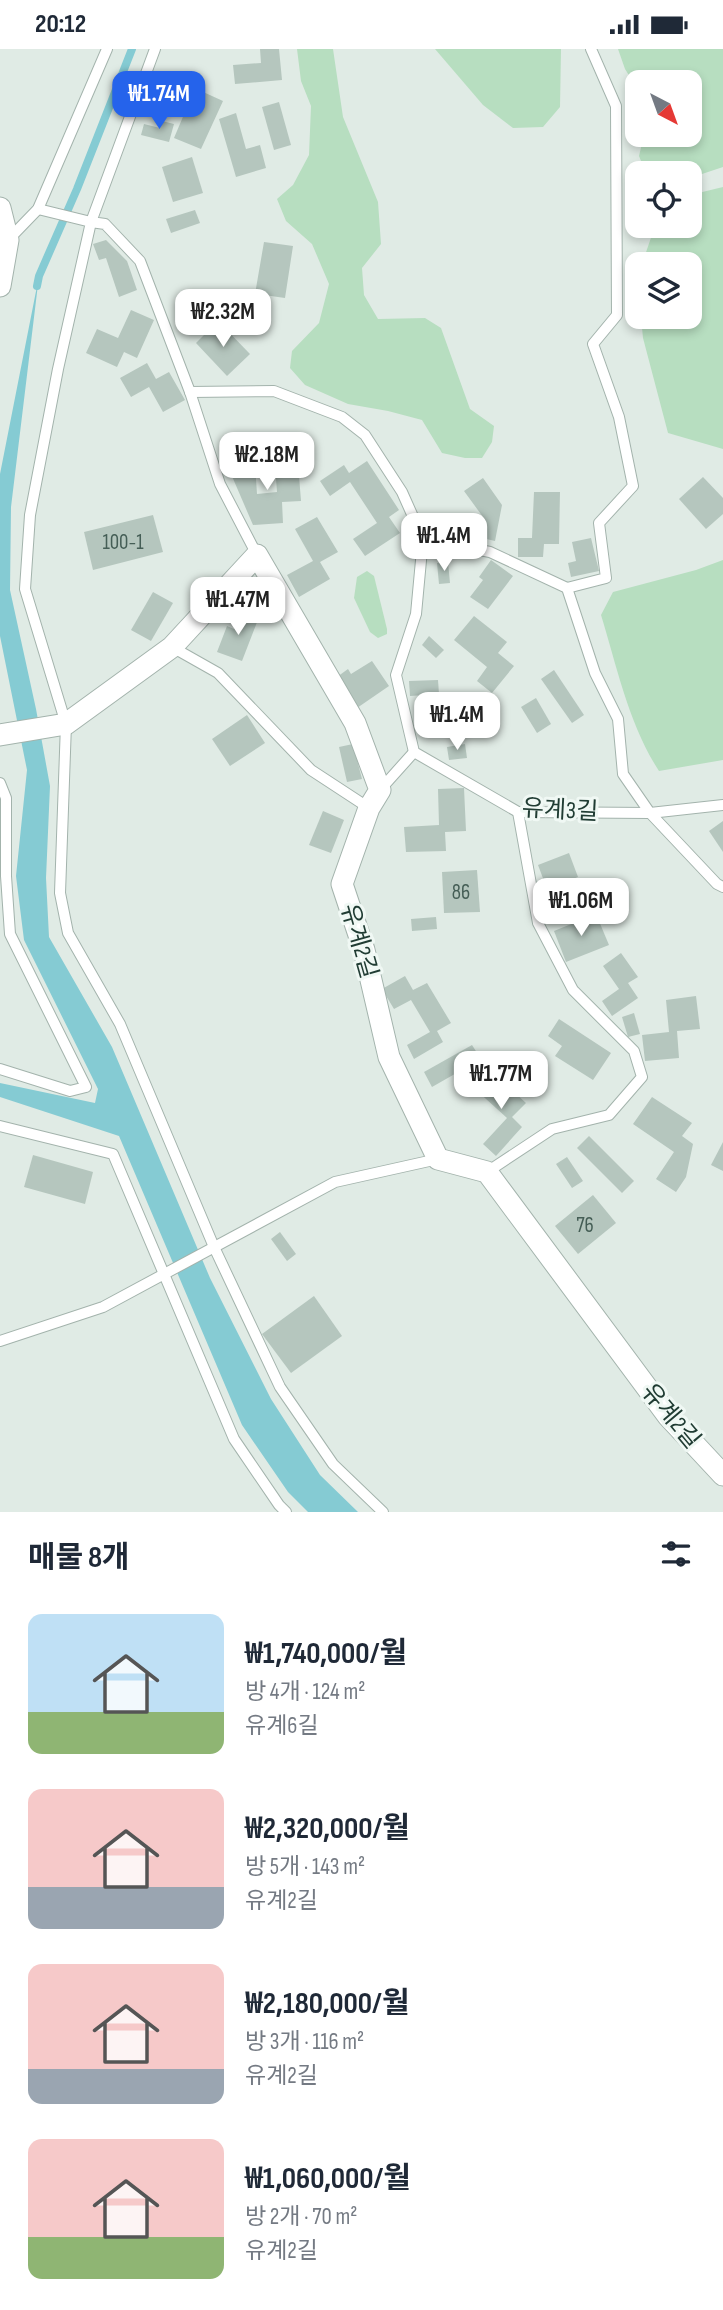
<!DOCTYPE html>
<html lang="ko">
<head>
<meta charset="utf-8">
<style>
  :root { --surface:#fff; --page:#f6f6f7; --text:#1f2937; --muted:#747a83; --accent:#2563eb }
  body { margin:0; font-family:"Sofia Sans Condensed","Noto Sans KR",sans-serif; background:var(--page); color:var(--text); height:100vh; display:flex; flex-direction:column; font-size:26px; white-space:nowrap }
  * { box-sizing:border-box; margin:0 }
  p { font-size:23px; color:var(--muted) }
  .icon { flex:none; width:38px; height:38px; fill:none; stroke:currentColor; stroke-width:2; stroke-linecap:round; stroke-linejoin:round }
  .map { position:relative; height:1463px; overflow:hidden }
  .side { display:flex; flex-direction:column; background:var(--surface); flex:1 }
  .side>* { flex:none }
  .needle { width:46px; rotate:139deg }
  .buttons { position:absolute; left:625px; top:21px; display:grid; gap:14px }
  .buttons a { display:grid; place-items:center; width:77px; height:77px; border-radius:14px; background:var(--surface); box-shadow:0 4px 10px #0003; font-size:35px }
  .price { position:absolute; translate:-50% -60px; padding:0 16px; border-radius:14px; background:#fff; color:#222; font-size:23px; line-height:46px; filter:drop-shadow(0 2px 4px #0008) }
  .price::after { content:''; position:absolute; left:50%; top:42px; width:21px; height:16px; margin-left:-10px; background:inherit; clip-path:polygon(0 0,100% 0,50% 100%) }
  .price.active { background:var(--accent); color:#fff }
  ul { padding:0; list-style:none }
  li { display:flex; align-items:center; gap:21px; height:175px; padding:0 28px }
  li span { display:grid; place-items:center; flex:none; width:196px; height:140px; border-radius:14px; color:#555 }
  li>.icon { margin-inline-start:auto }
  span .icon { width:84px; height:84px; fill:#fffc; stroke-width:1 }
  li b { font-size:30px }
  h2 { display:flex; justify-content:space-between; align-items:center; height:84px; padding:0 28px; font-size:30px }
  .status { display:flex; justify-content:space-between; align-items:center; height:49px; padding:0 35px; background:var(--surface); direction:ltr }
  .status svg { height:19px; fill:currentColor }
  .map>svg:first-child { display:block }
</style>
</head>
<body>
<div class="status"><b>20:12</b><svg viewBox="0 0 49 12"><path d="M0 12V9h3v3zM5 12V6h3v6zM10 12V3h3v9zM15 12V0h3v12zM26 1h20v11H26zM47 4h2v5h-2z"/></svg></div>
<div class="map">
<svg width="723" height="1463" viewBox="0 0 723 1463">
  <rect width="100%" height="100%" fill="#e0ebe5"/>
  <g fill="#b7dec0">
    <path d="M297,0H333L343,68L378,153L381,195L362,219L364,246L378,270L425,269L441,279L470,360L494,377L492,393L482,409H465L442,404L422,371L388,362L348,355L305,336L290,319L292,302L319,274L329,235L312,195L286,172L277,150L293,136L309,106L311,57L301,32Z"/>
    <path d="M435,0H561L560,58L543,78L513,79L483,56Z"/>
    <path d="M618,0H723V118L690,129V124H646L639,107L644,86H690V33H637V39L625,20Z"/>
    <path d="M723,138V400L668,384L643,289L641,268H690V215H642L655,177H690V146Z"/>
    <path d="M723,511V711L659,722C629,676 617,618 601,566L613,543L696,521Z"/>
    <path d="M367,522L374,527L387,580V585L378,589L370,583L354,549L357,528Z"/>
  </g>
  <path fill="#85cbd3" d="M39,227L11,458L10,541L36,660L50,737L46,829L49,888L112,998L210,1229L271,1350L320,1426L358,1463H308L288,1443L242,1376L119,1087L0,1048V1034L95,1054L98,1040L24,891L16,827L27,721L0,587V425Z"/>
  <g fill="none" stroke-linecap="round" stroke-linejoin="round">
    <path stroke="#85cbd3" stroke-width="8" d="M37,237L39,227L77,140L132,0"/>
  </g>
  <g fill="#b5c6be">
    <path d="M260,0H279L282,31L235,35L233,16L261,14Z"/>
    <path d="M201,42L223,52L201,100L174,89L185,63L190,66Z"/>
    <path d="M279,53L291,96L274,101L262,58Z"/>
    <path d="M236,64L246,100L260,96L266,119L236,128L219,70Z"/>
    <path d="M162,72L174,75L169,93L141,86L144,75L160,79Z"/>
    <path d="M192,108L203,144L173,153L162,118Z"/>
    <path d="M195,161L200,174L171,184L166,170Z"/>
    <path d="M106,191L127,212L137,241L119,248L106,209L99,211L93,195Z"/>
    <path d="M264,193L293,197L285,249L264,246L260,267L218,260L222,240L255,245Z"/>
    <path d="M131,261L154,271L137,309L124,303L117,318L86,304L97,280L118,289Z"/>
    <path d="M218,272L250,305L227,327L196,294Z"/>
    <path d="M147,314L156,330L169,323L185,351L163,363L149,338L131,348L120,329Z"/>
    <path d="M367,412L399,461L389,468L400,484L365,507L353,490L377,474L350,433L330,447L320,432L344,416L349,424Z"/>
    <path d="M298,414L301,452L282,453L283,474L253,476L228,418L255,415L257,445L277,443L275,416Z"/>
    <path d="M703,428L723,449V465L706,480L679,450Z"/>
    <path d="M483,429L502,456L495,492L478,488L483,468L464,442Z"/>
    <path d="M534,443H560L559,495H544L543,508H518V489H532Z"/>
    <path d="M153,466L163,503L93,521L84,483Z"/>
    <path d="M317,468L338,503L320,513L330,530L299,548L287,526L313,512L295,480Z"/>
    <path d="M591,489L599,522L571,528L568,514L576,512L572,493Z"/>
    <path d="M491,511L513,527L488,560L470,548L483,531L479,528Z"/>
    <path d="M448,513L450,534L439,535L437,514Z"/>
    <path d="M153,543L173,554L151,592L131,581Z"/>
    <path d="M241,562L259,568L242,612L217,603L227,577L234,580Z"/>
    <path d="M474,567L507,593L498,604L514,617L492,644L477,632L487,618L454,591Z"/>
    <path d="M429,587L444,601L436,609L422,596Z"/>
    <path d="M372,612L389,637L357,659L337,628L348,620L351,625Z"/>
    <path d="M554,621L584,666L572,674L541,630Z"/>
    <path d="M438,631L439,645L410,647L409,632Z"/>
    <path d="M475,646L477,687L446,689L443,648Z"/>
    <path d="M536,649L551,675L537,684L521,658Z"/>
    <path d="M247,666L265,694L230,717L212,690Z"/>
    <path d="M353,695L362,730L347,733L339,698Z"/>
    <path d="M465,695L467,709L449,711L447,698Z"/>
    <path d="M464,739L466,782L445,783L446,802L406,803L404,778L439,776L438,740Z"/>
    <path d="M323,762L344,771L331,804L309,796Z"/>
    <path d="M723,772V803L709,782Z"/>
    <path d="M569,804L578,828L547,840L538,816Z"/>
    <path d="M477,821L480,863L444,864L442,823Z"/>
    <path d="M584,839L589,854L580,857L575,843Z"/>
    <path d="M596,865L609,896L566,913L554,882Z"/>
    <path d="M436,868L437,880L412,882L411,870Z"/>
    <path d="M621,904L638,928L628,934L638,949L612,967L602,952L619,940L603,917Z"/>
    <path d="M405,927L413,941L427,934L451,974L437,982L443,993L414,1010L407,996L430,983L411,951L394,960L382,940Z"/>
    <path d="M696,947L700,980L677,982L679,1009L645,1012L642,986L669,983L666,951Z"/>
    <path d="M634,964L640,985L628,988L622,968Z"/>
    <path d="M559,970L611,1004L593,1031L555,1007L562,997L548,987Z"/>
    <path d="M472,996L481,1010L432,1038L424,1023Z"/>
    <path d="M491,1022L526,1054L512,1068L522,1078L496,1107L483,1095L507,1069L475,1040Z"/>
    <path d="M652,1048L692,1074L682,1087L693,1095L686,1128L676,1143L656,1130L674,1103L633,1075Z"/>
    <path d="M589,1087L634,1132L622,1144L577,1099Z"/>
    <path d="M723,1093V1122L711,1116Z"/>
    <path d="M33,1106L93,1123L85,1155L24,1138Z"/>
    <path d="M567,1108L583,1132L572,1139L556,1115Z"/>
    <path d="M593,1146L616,1174L578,1205L555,1177Z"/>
    <path d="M280,1183L296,1205L287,1212L271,1190Z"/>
    <path d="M314,1247L342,1287L291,1324L262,1285Z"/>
  </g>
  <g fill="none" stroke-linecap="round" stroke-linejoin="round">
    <defs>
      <g id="lane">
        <path d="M155,0L91,173L105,175L140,212L190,343L274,342L342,368L365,386L402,443L423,490L416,565L396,626L414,703L518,763L650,764L717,835L723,838"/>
        <path d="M38,160L91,173L58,320L30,466L25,540L66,675L60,844L68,884L120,975L214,1198L280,1338L333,1415L383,1463"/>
        <path d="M8,191L38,160L107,0"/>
        <path d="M190,343L220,435L257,506"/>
        <path d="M423,490L490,503L567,539L595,624L618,670L623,725L650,764L723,756"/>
        <path d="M567,539L606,529L599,474L633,437L619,368L593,295L617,266L616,57L591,0"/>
        <path d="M172,598L218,624L311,721L369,759"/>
        <path d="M0,734L6,749V827L10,885L86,1038L70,1042L0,1020"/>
        <path d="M380,741L414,703"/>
        <path d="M0,1077L113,1105L234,1390L279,1456L286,1463"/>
        <path d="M487,1123L552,1080L609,1066L642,1028L634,1002L573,941L538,874L518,763"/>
        <path d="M0,1292L103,1258L335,1133L438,1110"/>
      </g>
      <g id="street">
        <path d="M0,159L8,191L0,237"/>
        <path d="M0,686L66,675L172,598L257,506L355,674L380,741L369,759L342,835L364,901L389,1008L438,1110L487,1123L668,1367L723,1426"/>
      </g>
    </defs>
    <use href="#lane" stroke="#a3b3ac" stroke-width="12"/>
    <use href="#street" stroke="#a3b3ac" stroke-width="23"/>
    <use href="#lane" stroke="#fff" stroke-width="10"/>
    <use href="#street" stroke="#fff" stroke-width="21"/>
  </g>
  <g text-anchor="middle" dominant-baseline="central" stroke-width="6" stroke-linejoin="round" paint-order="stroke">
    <g font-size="21" fill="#455e56">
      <text x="123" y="493">100-1</text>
      <text x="461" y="843">86</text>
      <text x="585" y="1176">76</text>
    </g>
    <g font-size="24" fill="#203c33" stroke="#f0f8f4">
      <text transform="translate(560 761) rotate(3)">유계3길</text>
      <text transform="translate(359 892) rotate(74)">유계2길</text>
      <text transform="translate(671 1367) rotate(50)">유계2길</text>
    </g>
  </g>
</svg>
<div class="buttons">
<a><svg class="needle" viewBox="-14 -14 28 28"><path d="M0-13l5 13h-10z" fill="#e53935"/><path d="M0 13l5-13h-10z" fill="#747a83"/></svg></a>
<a><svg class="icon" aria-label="locate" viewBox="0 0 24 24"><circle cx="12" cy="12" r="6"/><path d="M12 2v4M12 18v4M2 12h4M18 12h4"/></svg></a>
<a><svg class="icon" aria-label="layers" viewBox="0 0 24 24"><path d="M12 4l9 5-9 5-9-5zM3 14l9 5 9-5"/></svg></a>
</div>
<b class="price active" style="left:159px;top:82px">₩1.74M</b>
<b class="price" style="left:223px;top:300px">₩2.32M</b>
<b class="price" style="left:267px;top:443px">₩2.18M</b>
<b class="price" style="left:444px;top:524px">₩1.4M</b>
<b class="price" style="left:238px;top:588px">₩1.47M</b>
<b class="price" style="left:457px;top:703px">₩1.4M</b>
<b class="price" style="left:581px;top:889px">₩1.06M</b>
<b class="price" style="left:501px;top:1062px">₩1.77M</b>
</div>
<section class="side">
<h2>매물 8개<svg class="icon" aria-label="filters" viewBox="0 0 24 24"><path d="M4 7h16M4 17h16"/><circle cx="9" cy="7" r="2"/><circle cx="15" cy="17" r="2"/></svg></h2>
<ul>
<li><span style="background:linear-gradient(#bfe0f5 70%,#8fb573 0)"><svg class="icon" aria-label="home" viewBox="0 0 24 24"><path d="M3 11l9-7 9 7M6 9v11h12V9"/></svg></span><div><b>₩1,740,000/월</b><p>방 4개 · 124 m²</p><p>유계6길</p></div></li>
<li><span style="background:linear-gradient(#f6c9c9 70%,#9aa5b1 0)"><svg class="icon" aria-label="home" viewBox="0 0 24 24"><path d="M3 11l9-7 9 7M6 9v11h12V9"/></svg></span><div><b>₩2,320,000/월</b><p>방 5개 · 143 m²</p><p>유계2길</p></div></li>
<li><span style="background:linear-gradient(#f6c9c9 75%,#9aa5b1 0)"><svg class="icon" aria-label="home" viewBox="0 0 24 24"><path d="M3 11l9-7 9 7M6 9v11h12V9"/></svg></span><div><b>₩2,180,000/월</b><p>방 3개 · 116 m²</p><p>유계2길</p></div></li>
<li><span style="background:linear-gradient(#f6c9c9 70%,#8fb573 0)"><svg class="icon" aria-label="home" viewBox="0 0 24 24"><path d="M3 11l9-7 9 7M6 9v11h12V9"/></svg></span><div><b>₩1,060,000/월</b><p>방 2개 · 70 m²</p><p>유계2길</p></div></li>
</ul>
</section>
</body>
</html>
